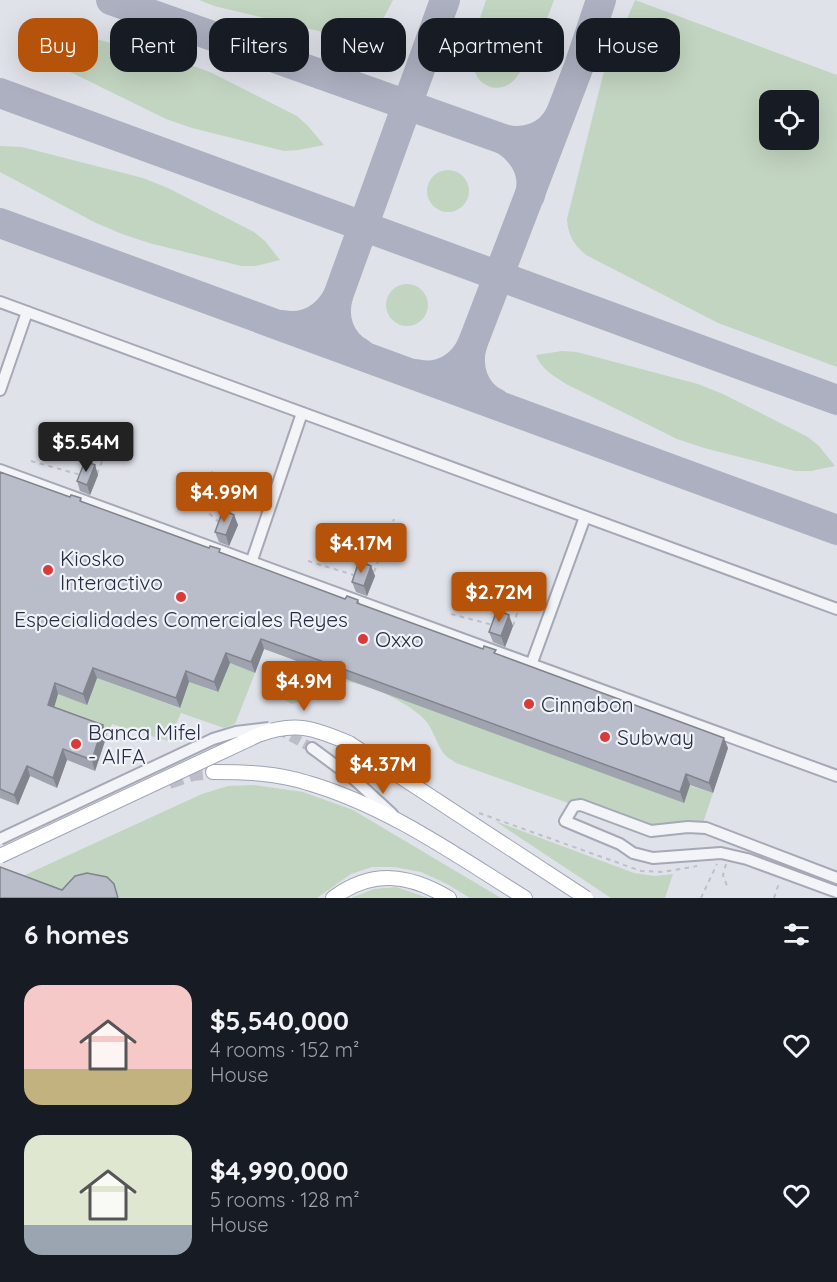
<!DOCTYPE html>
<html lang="en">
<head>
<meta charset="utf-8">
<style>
  :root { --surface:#171b24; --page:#242831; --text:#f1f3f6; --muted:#9ea1a6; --accent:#b45309 }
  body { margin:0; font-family:Quicksand,sans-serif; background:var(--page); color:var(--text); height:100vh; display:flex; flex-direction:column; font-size:22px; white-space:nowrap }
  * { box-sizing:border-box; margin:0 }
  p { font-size:20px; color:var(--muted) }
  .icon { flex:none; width:33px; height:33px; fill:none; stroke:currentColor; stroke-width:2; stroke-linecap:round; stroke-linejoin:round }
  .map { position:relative; height:898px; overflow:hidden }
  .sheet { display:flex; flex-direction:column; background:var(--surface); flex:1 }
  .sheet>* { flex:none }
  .banner { position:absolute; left:18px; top:18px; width:801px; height:54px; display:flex; gap:12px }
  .fabs { position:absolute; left:759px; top:90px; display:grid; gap:12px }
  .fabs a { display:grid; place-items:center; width:60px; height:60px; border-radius:12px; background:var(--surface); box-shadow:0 6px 24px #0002; font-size:30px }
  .price { position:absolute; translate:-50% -51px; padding:0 14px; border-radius:6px; background:var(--accent); color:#fff; font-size:20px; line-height:39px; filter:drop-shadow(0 2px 3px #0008) }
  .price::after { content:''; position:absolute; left:50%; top:36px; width:18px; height:14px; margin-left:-9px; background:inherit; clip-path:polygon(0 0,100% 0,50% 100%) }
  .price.on { background:#222; color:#fff }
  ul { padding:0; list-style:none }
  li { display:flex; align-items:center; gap:18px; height:150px; padding:0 24px }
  li span { display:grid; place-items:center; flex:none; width:168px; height:120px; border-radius:18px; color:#555 }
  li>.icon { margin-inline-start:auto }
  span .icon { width:72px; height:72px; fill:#fffc; stroke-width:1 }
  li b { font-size:26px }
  h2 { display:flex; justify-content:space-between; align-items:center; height:72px; padding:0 24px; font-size:26px }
  .chip { padding:0 21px; border-radius:18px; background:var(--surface); box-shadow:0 6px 24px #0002; font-size:21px; line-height:54px }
  .chip.on { background:var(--accent); color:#fff }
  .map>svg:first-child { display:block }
</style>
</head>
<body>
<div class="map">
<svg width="837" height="898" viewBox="0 0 837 898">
  <rect width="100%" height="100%" fill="#e0e2ea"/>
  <g fill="#c2d5c0" fill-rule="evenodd">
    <path d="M199,0H393C380,26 374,38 343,37L214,6Z"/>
    <path d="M486,0H554C548,18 526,70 512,82C505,88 495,90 486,85C460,71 479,22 486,0Z"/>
    <path d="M635,0L837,75V367L718,323L586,255C573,244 568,235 567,219L603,75ZM770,100H808V140H770Z"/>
    <path d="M51,30L66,31L186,63L212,73L297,116L308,126L324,145L299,150L284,151L192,128L166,119L54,64C44,57 29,47 25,35Z"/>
    <path d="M0,146L22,147L143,178L168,188L254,232L265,241L280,260L256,266H241L149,243L122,234L96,223L0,172Z"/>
    <circle cx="448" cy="191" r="21"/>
    <circle cx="407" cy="305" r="21"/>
    <path d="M562,351L577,352L698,384L723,394L808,437L819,446L835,466L811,471H795L704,448L677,439L566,384C555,377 540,368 536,355Z"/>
    <path d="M295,660L713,793L702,826L654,828L607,817L456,763C453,760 447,758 445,755C436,745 434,729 424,719C409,703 358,677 337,683C320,687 308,701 291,704L284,699V690Z"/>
    <path d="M230,663L255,673L235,724L224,728L181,713L168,741L112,724L107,735L52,715L58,694L87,704L97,678L179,708L189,682L217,692Z"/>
    <path d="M254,785L303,792L353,810L501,898H470L447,884L421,872L394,867H372L351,874L317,898H119L118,895L71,894L12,881L202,794L228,786Z"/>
    <path d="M495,821L634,873L655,876L673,874L665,898H611Z"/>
    <path d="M396,887L428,898H351L374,889Z"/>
  </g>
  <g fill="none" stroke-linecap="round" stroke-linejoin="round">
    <g stroke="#acb0c0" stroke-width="30">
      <path d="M111,0L503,139"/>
      <path d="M0,93L837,400"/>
      <path d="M530,195C536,171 523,151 503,139C525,145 549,137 560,115"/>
      <path d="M0,223L837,530"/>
      <path d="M338,296L445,0"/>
      <path d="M282,325C307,330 327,317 338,296C332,318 339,341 360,353"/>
      <path d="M472,345L579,66L601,0"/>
      <path d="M416,374C440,380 462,367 472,345C466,367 473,392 495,403"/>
    </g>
    <path stroke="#bbbec9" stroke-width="10" stroke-dasharray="10 5" stroke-linecap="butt" d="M278,729L312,748"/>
    <path stroke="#bbbec9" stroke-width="14" stroke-dasharray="14 7" stroke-linecap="butt" d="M169,782L193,774L213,772"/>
    <defs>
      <g id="minor">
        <path d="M0,302L837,609"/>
        <path d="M0,390L27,312"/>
        <path d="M0,470L837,776"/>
        <path d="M251,563L302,413"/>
        <path d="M531,665L585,517"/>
        <path d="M312,748L354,779L392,814"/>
        <path d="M837,878L706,828L688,827L651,831L581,805L574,806L565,821L620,844L633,853L653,858L721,853L747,859L837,892"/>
      </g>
      <g id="major">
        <path d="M213,772C246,772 277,773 308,783C387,806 456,855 525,898"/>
        <path d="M333,898C372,869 409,874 449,898"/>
      </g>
    </defs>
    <use href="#minor" stroke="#a5a8b5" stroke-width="14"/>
    <use href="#major" stroke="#9ea4b7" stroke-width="16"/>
    <g stroke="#bec0c9" stroke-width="2" stroke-dasharray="4.5 4.5" stroke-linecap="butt">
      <path d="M31,461L81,475"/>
      <path d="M211,472L218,475L231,515"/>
      <path d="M97,474L116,425"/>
      <path d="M182,490L220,523"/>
      <path d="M308,561L357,576"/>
      <path d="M374,572L394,519"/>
      <path d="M451,614L493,625"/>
      <path d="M513,626L530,572"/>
      <path d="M400,762L402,755"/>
      <path d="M479,813L641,871L663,872L697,866"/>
      <path d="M726,864L723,875L727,886"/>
      <path d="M701,898L717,864"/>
      <path d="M774,898L779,883"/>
    </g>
    <use href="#minor" stroke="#f3f4f8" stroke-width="10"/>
    <use href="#major" stroke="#fff" stroke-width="14"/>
    <defs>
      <path id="minor-bridge" d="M0,839L213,739L236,732L269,728"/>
      <path id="major-bridge" d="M0,856L258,735C295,721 314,728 349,743L586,898"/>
    </defs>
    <use href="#minor-bridge" stroke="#a5a8b5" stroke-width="14" stroke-linecap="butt"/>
    <use href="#major-bridge" stroke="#9ea4b7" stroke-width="16" stroke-linecap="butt"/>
    <use href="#minor-bridge" stroke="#f3f4f8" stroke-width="10"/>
    <use href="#major-bridge" stroke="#fff" stroke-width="14"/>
  </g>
  <g fill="#9fa3ae">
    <path d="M95,465L98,475L90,495L80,491L77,481Z"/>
    <path d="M0,472L70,497L81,498L82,502L345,599L358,600L360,604L497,655L728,748L713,793L690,785L684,803L264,649L255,673L230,663L218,692L189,682L180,708L97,678L87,705L58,694L54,707L103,725L107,735L95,771L67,760L57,788L30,776L18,805L0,798Z"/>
    <path d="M234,515L238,525L229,546L219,542L215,532Z"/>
    <path d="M371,566L375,576L367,596L356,592L352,582Z"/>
    <path d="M513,626L505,647L493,642L489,632Z"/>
  </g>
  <g fill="#82848d">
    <path d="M95,465L98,475L90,495L87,485Z"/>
    <path d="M234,515L238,525L229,546L226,535Z"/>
    <path d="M371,566L375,576L367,596L364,586Z"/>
    <path d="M509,615L513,626L505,647L501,636Z"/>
    <path d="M261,639L264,649L255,673L251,662Z"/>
    <path d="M226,653L230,663L218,692L214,682Z"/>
    <path d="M93,668L97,678L87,705L83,694Z"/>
    <path d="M186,671L189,682L180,708L176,698Z"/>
    <path d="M55,683L58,694L52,715L48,705Z"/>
    <path d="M103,725L107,735L95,771L92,760Z"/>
    <path d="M724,738L728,748L713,793L709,783Z"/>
    <path d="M63,749L67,760L57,788L53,778Z"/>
    <path d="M27,766L30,776L18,805L14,795Z"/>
    <path d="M686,774L690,785L684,803L680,792Z"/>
  </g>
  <g fill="#b9bdca" stroke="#82848d" stroke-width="1.5">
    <path d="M85,461L95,465L87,485L77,481Z"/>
    <path d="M0,472L70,497L71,495L81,498L80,501L209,548L210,546L220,549L219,552L345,599L347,596L358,600L357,603L483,649L484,646L496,650L494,653L724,738L709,783L686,774L680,792L261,639L251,662L226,653L214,682L186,671L176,698L93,668L83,694L55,683L48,705L103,725L92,760L63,749L53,778L27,766L14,795L0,789Z"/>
    <path d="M223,510L234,515L226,535L215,532Z"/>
    <path d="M359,561L371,566L364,586L352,582Z"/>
    <path d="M497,610L509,615L501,636L489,632Z"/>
    <path d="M0,867L62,890L75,876L87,873L107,877L114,884L118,898H0Z"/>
  </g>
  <g fill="#da3a3a" stroke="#eff2f7" stroke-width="2">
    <circle cx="48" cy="570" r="6"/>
    <circle cx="181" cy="597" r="6"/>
    <circle cx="363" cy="639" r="6"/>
    <circle cx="529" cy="704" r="6"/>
    <circle cx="605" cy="737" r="6"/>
    <circle cx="76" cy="744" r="6"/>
  </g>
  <g text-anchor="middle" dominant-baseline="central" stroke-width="4.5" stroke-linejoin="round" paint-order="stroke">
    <g font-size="21" fill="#272d43" stroke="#eff2f7" text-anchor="start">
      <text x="60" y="558">Kiosko<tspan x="60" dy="24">Interactivo</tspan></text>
      <text x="181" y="619" text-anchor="middle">Especialidades Comerciales Reyes</text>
      <text x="375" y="639">Oxxo</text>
      <text x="541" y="704">Cinnabon</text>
      <text x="88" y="732">Banca Mifel<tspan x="88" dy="24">- AIFA</tspan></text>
      <text x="617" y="737">Subway</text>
    </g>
  </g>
</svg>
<div class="fabs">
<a><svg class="icon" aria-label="locate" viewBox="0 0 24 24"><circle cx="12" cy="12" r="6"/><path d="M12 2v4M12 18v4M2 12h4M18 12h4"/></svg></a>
</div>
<b class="price on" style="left:86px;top:473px">$5.54M</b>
<b class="price" style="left:224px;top:523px">$4.99M</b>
<b class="price" style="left:361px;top:574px">$4.17M</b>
<b class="price" style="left:499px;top:623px">$2.72M</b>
<b class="price" style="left:304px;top:712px">$4.9M</b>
<b class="price" style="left:383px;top:795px">$4.37M</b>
<div class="banner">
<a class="chip on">Buy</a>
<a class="chip">Rent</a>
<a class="chip">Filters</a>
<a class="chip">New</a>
<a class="chip">Apartment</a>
<a class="chip">House</a>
</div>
</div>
<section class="sheet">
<h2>6 homes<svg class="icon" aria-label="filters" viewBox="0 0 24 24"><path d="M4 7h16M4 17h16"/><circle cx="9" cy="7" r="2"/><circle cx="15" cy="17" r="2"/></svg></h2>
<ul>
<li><span style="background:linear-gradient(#f6c9c9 70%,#c2b280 0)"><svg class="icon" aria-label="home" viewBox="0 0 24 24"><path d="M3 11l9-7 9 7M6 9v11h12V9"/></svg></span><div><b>$5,540,000</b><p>4 rooms · 152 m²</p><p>House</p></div><svg class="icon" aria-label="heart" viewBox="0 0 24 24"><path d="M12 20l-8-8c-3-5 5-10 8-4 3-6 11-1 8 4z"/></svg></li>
<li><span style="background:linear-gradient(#dfe7d0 75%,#9aa5b1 0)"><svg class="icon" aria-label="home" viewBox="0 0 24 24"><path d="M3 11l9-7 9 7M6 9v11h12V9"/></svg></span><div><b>$4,990,000</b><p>5 rooms · 128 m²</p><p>House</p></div><svg class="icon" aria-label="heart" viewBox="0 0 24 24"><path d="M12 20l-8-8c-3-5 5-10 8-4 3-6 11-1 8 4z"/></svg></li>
</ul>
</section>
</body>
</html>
